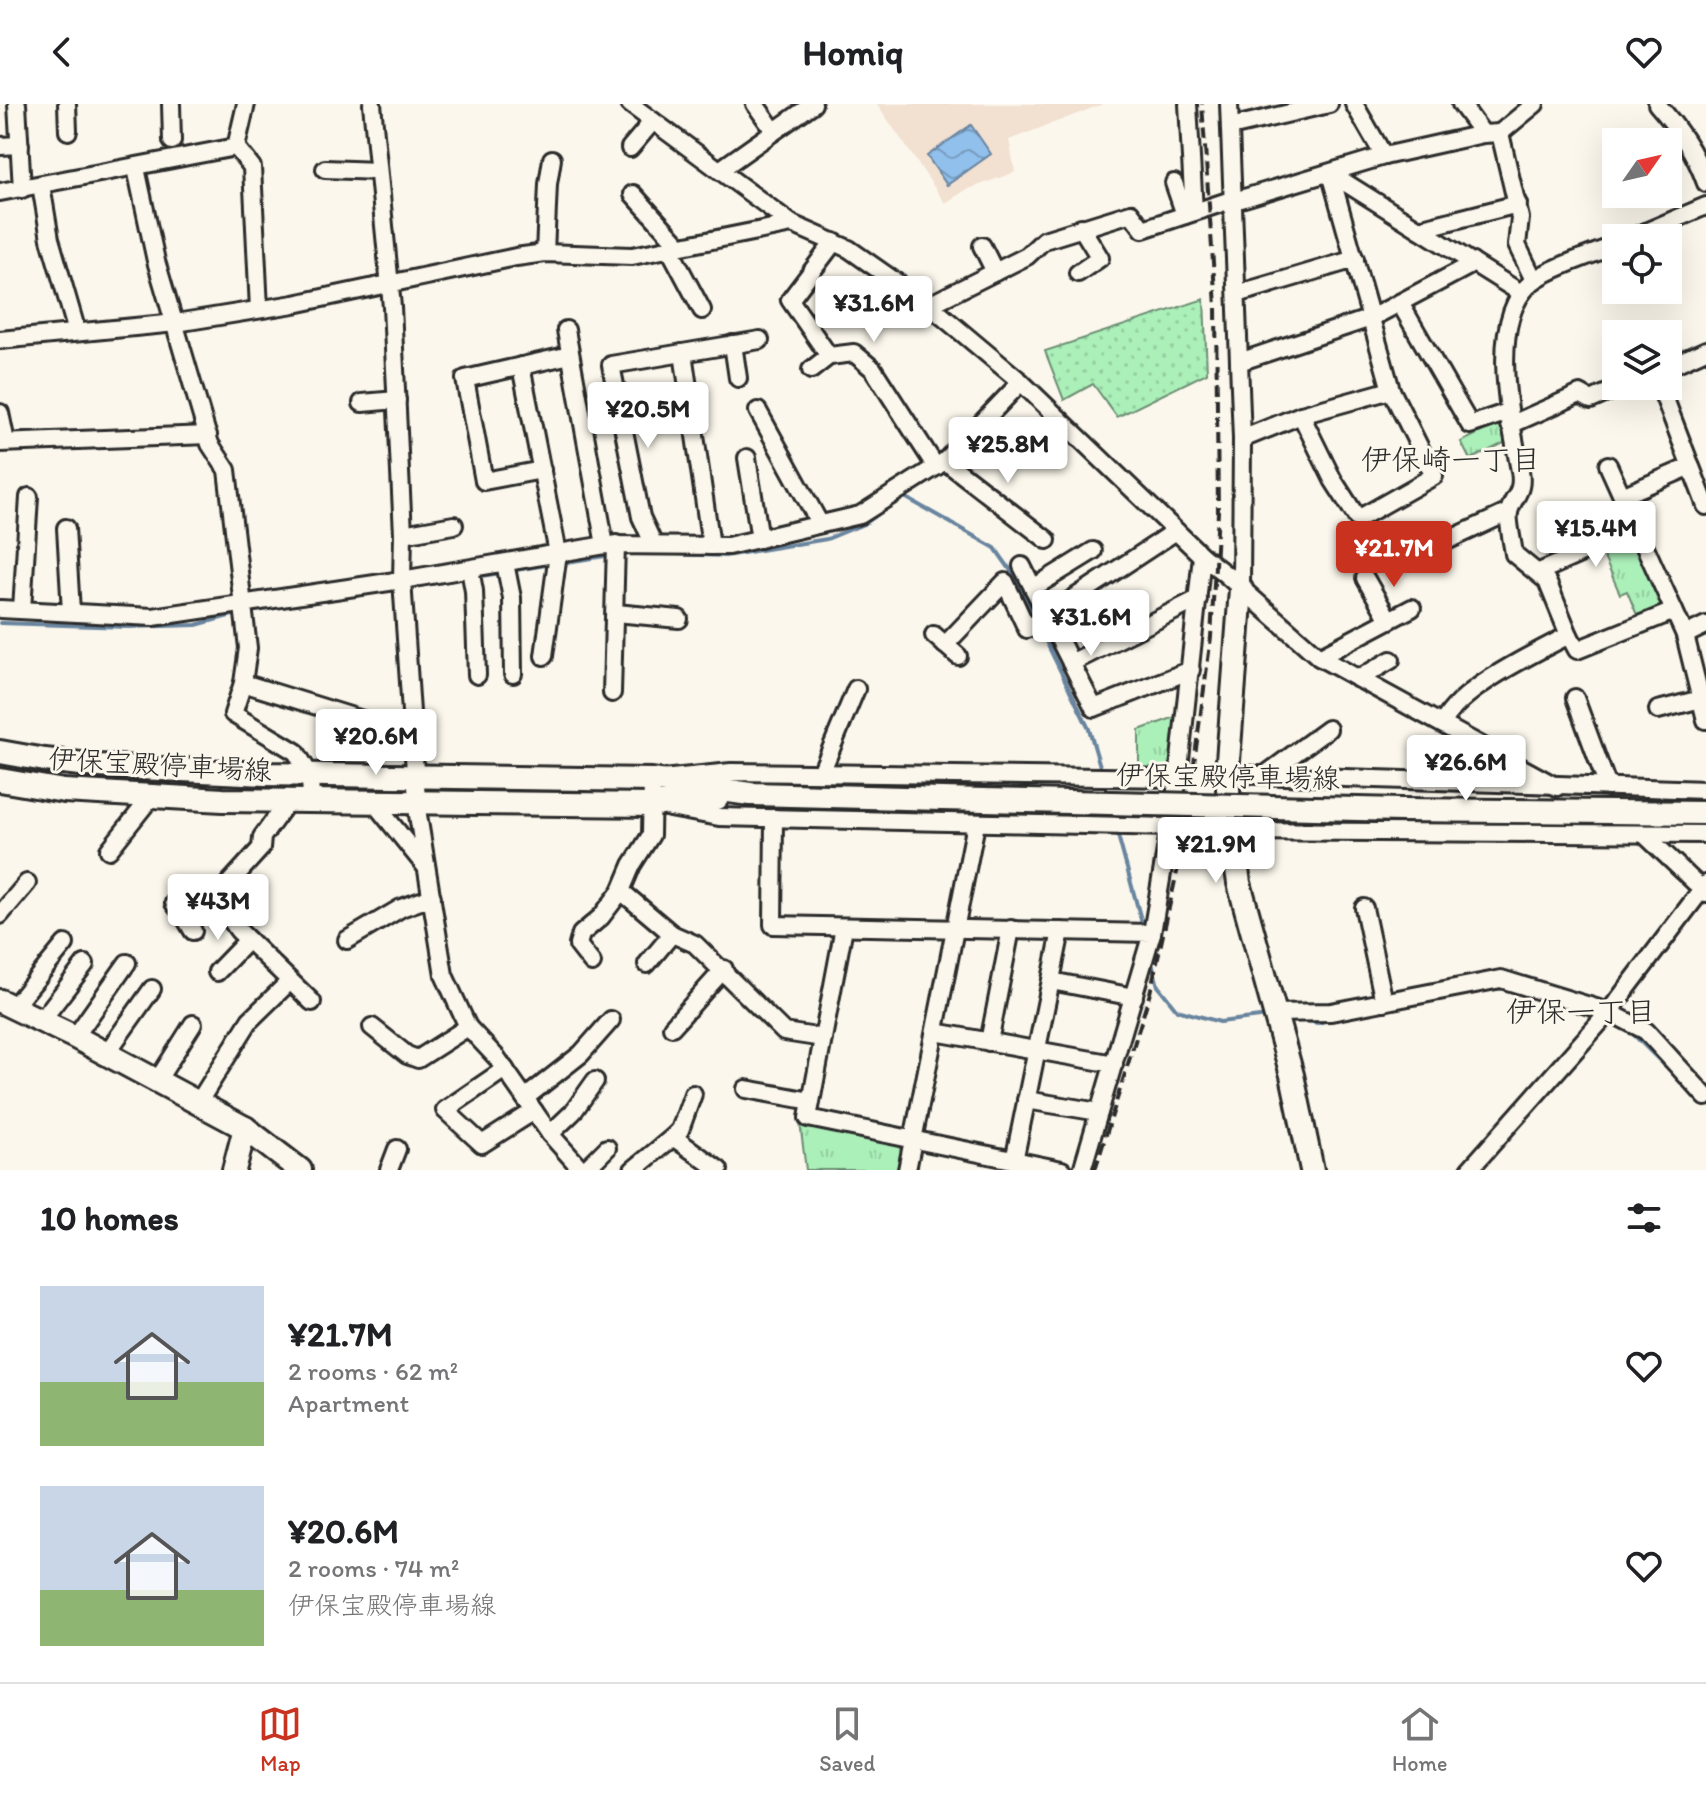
<!DOCTYPE html>
<html lang="en">
<head>
<meta charset="utf-8">
<style>
  :root { --surface:#fff; --page:#f6f6f6; --text:#202124; --muted:#757577; --line:#e0e0e0; --accent:#c8321e }
  body { margin:0; font-family:Itim,"Klee One",sans-serif; background:var(--page); color:var(--text); height:100vh; display:flex; flex-direction:column; font-size:30px; white-space:nowrap }
  * { box-sizing:border-box; margin:0 }
  p { font-size:26px; color:var(--muted) }
  .icon { flex:none; width:44px; height:44px; fill:none; stroke:currentColor; stroke-width:2; stroke-linecap:round; stroke-linejoin:round }
  .map { position:relative; height:1066px; overflow:hidden }
  .details { display:flex; flex-direction:column; background:var(--surface); flex:1 }
  .details>* { flex:none }
  .needle { width:52px; rotate:56deg }
  .controls { position:absolute; left:1602px; top:24px; display:grid; gap:16px }
  .controls a { display:grid; place-items:center; width:80px; height:80px; border-radius:0px; background:var(--surface); box-shadow:0 8px 32px #0002; font-size:40px }
  .price { position:absolute; translate:-50% -68px; padding:0 18px; border-radius:8px; background:#fff; color:#222; font-size:26px; line-height:52px; filter:drop-shadow(0 2px 4px #0008) }
  .price::after { content:''; position:absolute; left:50%; top:48px; width:24px; height:18px; margin-left:-12px; background:inherit; clip-path:polygon(0 0,100% 0,50% 100%) }
  .price.on { background:var(--accent); color:#fff }
  ul { padding:0; list-style:none }
  li { display:flex; align-items:center; gap:24px; height:200px; padding:0 40px }
  li span { display:grid; place-items:center; flex:none; width:224px; height:160px; border-radius:0px; color:#555 }
  li>.icon { margin-inline-start:auto }
  span .icon { width:96px; height:96px; fill:#fffc; stroke-width:1 }
  li b { font-size:34px }
  h2 { display:flex; justify-content:space-between; align-items:center; height:96px; padding:0 40px; font-size:34px }
  header { display:flex; justify-content:space-between; align-items:center; height:104px; padding:0 40px; background:var(--surface); font-size:36px; font-weight:700 }
  .tab-bar { display:flex; justify-content:space-around; align-items:center; height:112px; border-top:2px solid var(--line); background:var(--surface); font-size:22px; color:var(--muted) }
  .tab-bar a { display:grid; justify-items:center; gap:4px }
  .tab-bar .on { color:var(--accent) }
  .map>svg:first-child { display:block }
</style>
</head>
<body>
<header><svg class="icon" aria-label="back" viewBox="0 0 24 24"><path d="M15 5l-7 7 7 7"/></svg>Homiq<svg class="icon" aria-label="heart" viewBox="0 0 24 24"><path d="M12 20l-8-8c-3-5 5-10 8-4 3-6 11-1 8 4z"/></svg></header>
<div class="map">
<svg width="1706" height="1066" viewBox="0 0 1706 1066">
  <defs>
    <pattern id="grass-dots" width="8" height="8" patternUnits="userSpaceOnUse" patternTransform="scale(2)"><rect width="8" height="8" fill="#abefb9"/><path d="M2 2h.1M6 6h.1" fill="none" stroke="#93cd9f" stroke-width="1.8" stroke-linecap="round"/></pattern>
    <pattern id="park-tufts" width="24" height="20" patternUnits="userSpaceOnUse" patternTransform="scale(2)"><rect width="24" height="20" fill="#abefb9"/><path d="M3 7l-1-3M5 7V3M7 7l1-3M15 17l-1-3M17 17v-4M19 17l1-3" fill="none" stroke="#93cd9f"/></pattern>
    <pattern id="water-waves" width="16" height="10" patternUnits="userSpaceOnUse" patternTransform="scale(2)"><rect width="16" height="10" fill="#91c0ec"/><path d="M0 5q4-4 8 0t8 0" fill="none" stroke="#779cbf"/></pattern>
  </defs>
  <rect width="100%" height="100%" fill="#fbf7ec"/>
  <filter id="ink" filterUnits="userSpaceOnUse"><feTurbulence type="fractalNoise" baseFrequency=".0125" numOctaves="2"/><feDisplacementMap in="SourceGraphic" scale="16" xChannelSelector="R" yChannelSelector="G"/><feConvolveMatrix kernelMatrix="1 2 1 2 8 2 1 2 1" color-interpolation-filters="sRGB"/></filter>
  <g filter="url(#ink)">
    <path fill="#f2e0d1" d="M877,0H1103L1009,36L1015,68L966,86L945,99Z"/>
    <path fill="url(#grass-dots)" stroke="#6b8d72" stroke-width="2" d="M1204,195L1207,269L1117,313L1093,280L1064,296L1045,247Z"/>
    <g fill="url(#park-tufts)" stroke="#6b8d72" stroke-width="2">
      <path d="M1499,319L1505,324L1506,338L1470,356L1461,338Z"/>
      <path d="M1627,437L1636,441L1661,499L1659,505L1639,516L1627,487L1620,490L1602,449Z"/>
      <path d="M1181,611L1174,659L1164,666L1139,665V626Z"/>
      <path d="M800,1019L896,1039L901,1046L897,1066H806Z"/>
    </g>
    <path fill="url(#water-waves)" stroke="#68849f" stroke-width="2" d="M971,21L991,50L947,81L927,52Z"/>
    <g fill="none" stroke-linecap="round" stroke-linejoin="round">
      <g stroke="#68849f" stroke-width="4">
        <path d="M652,449L725,452L827,435L866,419L903,392L995,444L1014,471L1036,515"/>
        <path d="M620,450L643,449"/>
        <path d="M561,459L611,451"/>
        <path d="M510,467L552,460"/>
        <path d="M474,473L501,469"/>
        <path d="M407,484L465,474"/>
        <path d="M249,508L398,485"/>
        <path d="M0,519L129,523L196,521L240,509"/>
        <path d="M1039,523L1089,625L1102,669"/>
        <path d="M1117,728L1143,823"/>
        <path d="M1151,855L1158,882L1177,906L1220,918L1268,912"/>
        <path d="M1481,887L1504,884"/>
        <path d="M1300,916L1318,919L1331,915"/>
        <path d="M1622,923L1633,930L1664,961"/>
      </g>
      <defs>
        <g id="street">
          <path d="M17,0L22,85"/>
          <path d="M67,0L68,27"/>
          <path d="M171,0L172,37"/>
          <path d="M372,0L392,203L403,430L402,476L418,711L444,871L468,923L497,954L550,1030L582,1066"/>
          <path d="M630,0L792,120L849,145L929,201L1021,278L1202,452L1224,469L1319,553L1557,683"/>
          <path d="M755,0L774,27"/>
          <path d="M1188,0L1194,108"/>
          <path d="M1229,0L1242,335L1241,485"/>
          <path d="M1354,0L1384,52"/>
          <path d="M1461,0L1483,30"/>
          <path d="M1657,0C1679,25 1695,48 1706,79"/>
          <path d="M1230,23L1329,0"/>
          <path d="M1500,29L1535,0"/>
          <path d="M0,42L20,41"/>
          <path d="M236,43L246,0"/>
          <path d="M630,44L653,17"/>
          <path d="M136,64L156,157L210,340L227,366L248,544L243,579L233,610L296,648L310,671L311,696"/>
          <path d="M325,65L378,67"/>
          <path d="M721,65L813,0"/>
          <path d="M1174,79L1185,111"/>
          <path d="M41,81L50,135L77,228"/>
          <path d="M0,88L236,43L252,63L259,205"/>
          <path d="M633,90L680,142"/>
          <path d="M1419,125L1518,100"/>
          <path d="M1631,134L1706,102"/>
          <path d="M834,138L790,196L829,252L854,249L873,265L936,363"/>
          <path d="M982,142L995,168"/>
          <path d="M669,144L702,206"/>
          <path d="M545,149L548,80L552,55"/>
          <path d="M1078,169L1100,154L1081,123"/>
          <path d="M1237,190L1355,155"/>
          <path d="M1400,199L1470,321L1508,308"/>
          <path d="M929,201L1027,152L1044,136L1131,109L1143,125L1234,95H1241L1384,52L1483,30L1500,29L1520,114L1517,141L1534,176"/>
          <path d="M566,226L605,441"/>
          <path d="M0,236L176,219L294,200L516,153L545,149L632,152L792,120"/>
          <path d="M733,240L738,274"/>
          <path d="M683,249L711,442"/>
          <path d="M1239,258L1371,214L1467,163L1472,158"/>
          <path d="M521,262L558,449L544,552"/>
          <path d="M1668,263L1706,246"/>
          <path d="M811,266L829,252"/>
          <path d="M1660,282L1706,402"/>
          <path d="M362,299L397,296"/>
          <path d="M758,307L820,420"/>
          <path d="M0,309L6,338"/>
          <path d="M1301,311L1333,376L1358,415L1434,372L1391,286L1330,69L1521,189"/>
          <path d="M1510,321L1580,290L1591,296L1623,282"/>
          <path d="M1242,335L1301,311L1391,286"/>
          <path d="M0,339L208,331"/>
          <path d="M747,354L760,435"/>
          <path d="M945,357L1047,436"/>
          <path d="M1608,361L1622,392"/>
          <path d="M1689,363L1622,392L1685,531L1706,616"/>
          <path d="M542,366L484,377L465,275L570,251"/>
          <path d="M66,424L71,508"/>
          <path d="M403,430L454,421"/>
          <path d="M654,441L641,413L611,261L760,236"/>
          <path d="M1425,447L1509,408"/>
          <path d="M505,459L512,494L513,570"/>
          <path d="M1022,462L1094,604L1191,566"/>
          <path d="M470,465L474,487L477,571"/>
          <path d="M1539,468L1637,425"/>
          <path d="M1365,474L1389,516"/>
          <path d="M1033,484L1093,447"/>
          <path d="M0,505L153,513L402,476L605,441L728,442L860,411L945,357L1021,278"/>
          <path d="M22,506L29,393"/>
          <path d="M616,509L679,515"/>
          <path d="M934,531L958,552"/>
          <path d="M1569,531L1577,546L1674,507"/>
          <path d="M1685,531L1706,521"/>
          <path d="M945,541L1005,478L1027,525L1176,427"/>
          <path d="M1319,553L1412,504"/>
          <path d="M1071,559L1198,495"/>
          <path d="M1358,575L1391,556"/>
          <path d="M243,579L414,632"/>
          <path d="M612,589L616,440"/>
          <path d="M1575,594L1608,683"/>
          <path d="M1658,606L1701,595"/>
          <path d="M1443,619C1460,584 1535,549 1569,531L1547,477L1514,450C1513,441 1507,416 1509,408C1513,392 1524,389 1520,367C1511,318 1486,216 1532,178C1549,164 1594,150 1616,141"/>
          <path d="M821,669L856,585"/>
          <path d="M1227,670L1706,686"/>
          <path d="M1265,671L1328,625"/>
          <path d="M372,696L426,763"/>
          <path d="M670,704L719,713L1172,723"/>
          <path d="M774,714L773,821L1152,829L1082,1066"/>
          <path d="M1231,727L1706,730"/>
          <path d="M1644,730L1706,789"/>
          <path d="M109,746L152,692"/>
          <path d="M621,787L672,830L695,840L784,928L823,934"/>
          <path d="M214,792L238,826L312,898"/>
          <path d="M174,799L184,812"/>
          <path d="M1364,804L1384,898"/>
          <path d="M0,811L27,779"/>
          <path d="M844,823L808,1014L1062,1066"/>
          <path d="M193,827L184,812L222,787L261,744L262,733L289,696"/>
          <path d="M1152,829L1178,674L1202,452"/>
          <path d="M347,836L401,804L432,793"/>
          <path d="M592,859L578,841L581,830L601,813L621,787L632,761L651,731L652,676L731,668L1178,674"/>
          <path d="M647,860L672,830"/>
          <path d="M217,868L248,836"/>
          <path d="M1051,877L1134,893"/>
          <path d="M15,905L19,896L65,840"/>
          <path d="M1274,909L1331,908L1501,875L1609,908L1646,927L1706,993"/>
          <path d="M41,917L85,860"/>
          <path d="M372,923L407,951L418,955L468,923"/>
          <path d="M672,923L724,865"/>
          <path d="M935,928L1114,960"/>
          <path d="M75,933L127,859"/>
          <path d="M989,938L1011,825"/>
          <path d="M106,950L152,885"/>
          <path d="M505,965L445,1006L482,1040L534,1007"/>
          <path d="M157,977L193,920"/>
          <path d="M746,985L811,997"/>
          <path d="M525,994L581,950L611,916"/>
          <path d="M1026,996L1099,1008"/>
          <path d="M198,999L250,916L290,877"/>
          <path d="M550,1030L573,1008L595,977"/>
          <path d="M673,1033L680,1026L693,990"/>
          <path d="M1014,1057L1061,827"/>
          <path d="M389,1066L397,1045"/>
          <path d="M585,1066L607,1044"/>
          <path d="M633,1066L673,1033L719,1066"/>
          <path d="M907,1066L976,720"/>
          <path d="M1469,1066L1609,908L1706,780"/>
        </g>
        <g id="secondary">
          <path d="M1241,485L1227,670L1231,727L1239,779L1292,971L1312,1066"/>
          <path d="M0,648L45,656L98,662L265,670L652,676L750,690L942,695"/>
          <path d="M0,676L64,687L223,696L652,701L717,694"/>
          <path d="M1401,706L1706,709"/>
          <path d="M0,897L75,933L245,1024L300,1066"/>
          <path d="M234,1066L245,1024"/>
        </g>
      </defs>
      <use href="#street" stroke="#2b2b2b" stroke-width="22"/>
      <use href="#secondary" stroke="#2b2b2b" stroke-width="28"/>
      <use href="#street" stroke="#fbf7ec" stroke-width="16"/>
      <use href="#secondary" stroke="#fbf7ec" stroke-width="22"/>
      <path stroke="#2b2b2b" stroke-width="4" stroke-dasharray="12 6" stroke-linecap="butt" d="M1095,1066L1150,889L1183,741L1211,533L1218,408L1216,202L1202,0"/>
      <defs>
        <path id="secondary-bridge" d="M942,695L1401,706"/>
      </defs>
      <use href="#secondary-bridge" stroke="#2b2b2b" stroke-width="28" stroke-linecap="butt"/>
      <use href="#secondary-bridge" stroke="#fbf7ec" stroke-width="22"/>
    </g>
  </g>
  <g text-anchor="middle" dominant-baseline="central" stroke-width="6" stroke-linejoin="round" paint-order="stroke">
    <g font-size="28" fill="#2b2b2b" stroke="#fbf7ec">
      <text transform="translate(160 660) rotate(3)">伊保宝殿停車場線</text>
      <text transform="translate(1228 672) rotate(1)">伊保宝殿停車場線</text>
    </g>
    <g font-size="30" fill="#2b2b2b" stroke="#fbf7ec">
      <text x="1451" y="355">伊保崎一丁目</text>
      <text x="1581" y="907">伊保一丁目</text>
    </g>
  </g>
</svg>
<div class="controls">
<a><svg class="needle" viewBox="-14 -14 28 28"><path d="M0-13l5 13h-10z" fill="#e53935"/><path d="M0 13l5-13h-10z" fill="#757577"/></svg></a>
<a><svg class="icon" aria-label="locate" viewBox="0 0 24 24"><circle cx="12" cy="12" r="6"/><path d="M12 2v4M12 18v4M2 12h4M18 12h4"/></svg></a>
<a><svg class="icon" aria-label="layers" viewBox="0 0 24 24"><path d="M12 4l9 5-9 5-9-5zM3 14l9 5 9-5"/></svg></a>
</div>
<b class="price" style="left:874px;top:240px">¥31.6M</b>
<b class="price" style="left:648px;top:346px">¥20.5M</b>
<b class="price" style="left:1008px;top:381px">¥25.8M</b>
<b class="price" style="left:1596px;top:465px">¥15.4M</b>
<b class="price on" style="left:1394px;top:485px">¥21.7M</b>
<b class="price" style="left:1091px;top:554px">¥31.6M</b>
<b class="price" style="left:376px;top:673px">¥20.6M</b>
<b class="price" style="left:1466px;top:699px">¥26.6M</b>
<b class="price" style="left:1216px;top:781px">¥21.9M</b>
<b class="price" style="left:218px;top:838px">¥43M</b>
</div>
<section class="details">
<h2>10 homes<svg class="icon" aria-label="filters" viewBox="0 0 24 24"><path d="M4 7h16M4 17h16"/><circle cx="9" cy="7" r="2"/><circle cx="15" cy="17" r="2"/></svg></h2>
<ul>
<li><span style="background:linear-gradient(#c9d6e8 60%,#8fb573 0)"><svg class="icon" aria-label="home" viewBox="0 0 24 24"><path d="M3 11l9-7 9 7M6 9v11h12V9"/></svg></span><div><b>¥21.7M</b><p>2 rooms · 62 m²</p><p>Apartment</p></div><svg class="icon" aria-label="heart" viewBox="0 0 24 24"><path d="M12 20l-8-8c-3-5 5-10 8-4 3-6 11-1 8 4z"/></svg></li>
<li><span style="background:linear-gradient(#c9d6e8 65%,#8fb573 0)"><svg class="icon" aria-label="home" viewBox="0 0 24 24"><path d="M3 11l9-7 9 7M6 9v11h12V9"/></svg></span><div><b>¥20.6M</b><p>2 rooms · 74 m²</p><p>伊保宝殿停車場線</p></div><svg class="icon" aria-label="heart" viewBox="0 0 24 24"><path d="M12 20l-8-8c-3-5 5-10 8-4 3-6 11-1 8 4z"/></svg></li>
</ul>
</section>
<nav class="tab-bar">
<a class="on"><svg class="icon" aria-label="map" viewBox="0 0 24 24"><path d="M3 6l6-2 6 2 6-2v14l-6 2-6-2-6 2zM9 4v14M15 6v14"/></svg>Map</a>
<a><svg class="icon" aria-label="saved" viewBox="0 0 24 24"><path d="M7 4h10v16l-5-4-5 4z"/></svg>Saved</a>
<a><svg class="icon" aria-label="home" viewBox="0 0 24 24"><path d="M3 11l9-7 9 7M6 9v11h12V9"/></svg>Home</a>
</nav>
</body>
</html>
